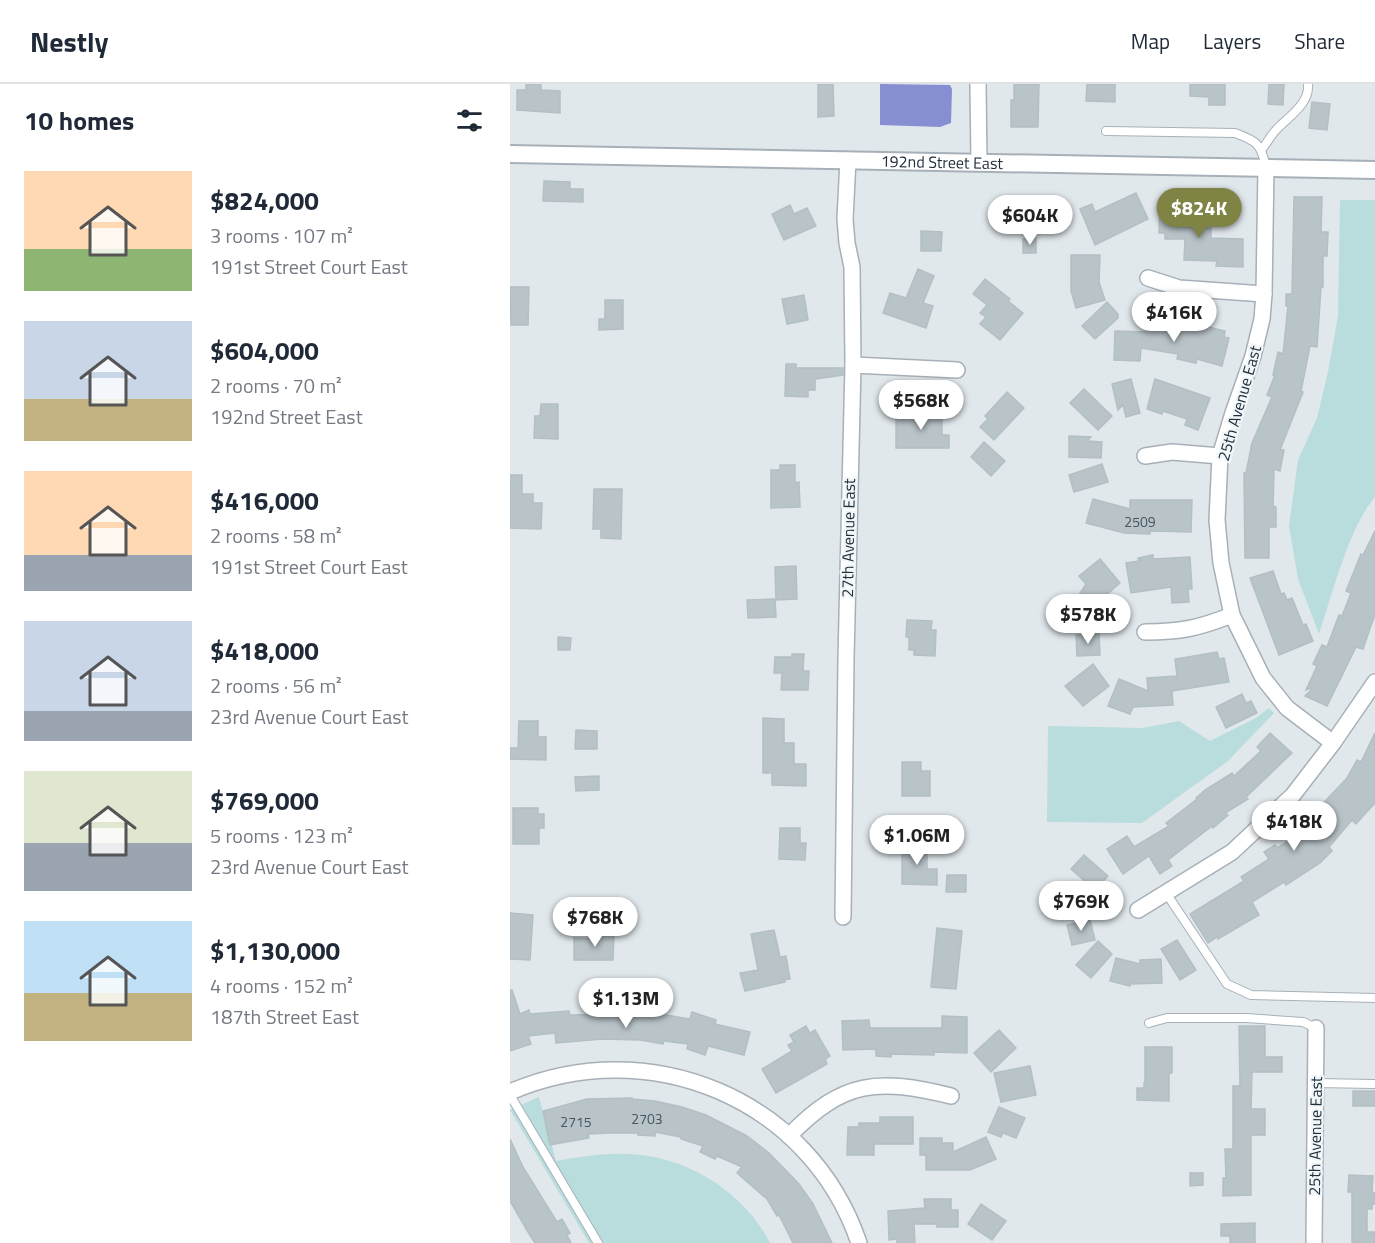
<!DOCTYPE html>
<html lang="en">
<head>
<meta charset="utf-8">
<style>
  :root { --surface:#fff; --page:#f6f6f7; --text:#1f2937; --muted:#747a83; --line:#e0e1e3; --accent:#7f8445 }
  body { margin:0; font-family:"Titillium Web",sans-serif; background:var(--page); color:var(--text); height:100vh; display:flex; flex-direction:column; font-size:22px; white-space:nowrap }
  * { box-sizing:border-box; margin:0 }
  p { font-size:20px; color:var(--muted) }
  .icon { flex:none; width:33px; height:33px; fill:none; stroke:currentColor; stroke-width:2; stroke-linecap:round; stroke-linejoin:round }
  .map { position:relative; flex:1; overflow:hidden }
  .panel { display:flex; flex-direction:column; background:var(--surface); width:510px }
  .panel>* { flex:none }
  .price { position:absolute; translate:-50% -51px; padding:0 14px; border-radius:21px; background:#fff; color:#222; font-size:20px; line-height:39px; filter:drop-shadow(0 2px 3px #0008) }
  .price::after { content:''; position:absolute; left:50%; top:36px; width:18px; height:14px; margin-left:-9px; background:inherit; clip-path:polygon(0 0,100% 0,50% 100%) }
  .price.selected { background:var(--accent); color:#fff }
  ul { padding:0; list-style:none }
  li { display:flex; align-items:center; gap:18px; height:150px; padding:0 24px }
  li span { display:grid; place-items:center; flex:none; width:168px; height:120px; border-radius:0px; color:#555 }
  li>.icon { margin-inline-start:auto }
  span .icon { width:72px; height:72px; fill:#fffc; stroke-width:1 }
  li b { font-size:26px }
  h2 { display:flex; justify-content:space-between; align-items:center; height:72px; padding:0 24px; font-size:26px }
  header { display:flex; align-items:center; gap:36px; box-sizing:border-box; height:84px; padding:0 30px; background:var(--surface); border-bottom:2px solid var(--line) }
  header strong { font-size:28px }
  nav { display:flex; gap:33px; margin-inline-start:auto; font-size:21px }
  main { display:flex; flex:1; min-height:0 }
  .map>svg:first-child { display:block }
</style>
</head>
<body>
<header>
<strong>Nestly</strong>
<nav><a>Map</a><a>Layers</a><a>Share</a></nav>
</header>
<main>
<section class="panel">
<h2>10 homes<svg class="icon" aria-label="filters" viewBox="0 0 24 24"><path d="M4 7h16M4 17h16"/><circle cx="9" cy="7" r="2"/><circle cx="15" cy="17" r="2"/></svg></h2>
<ul>
<li><span style="background:linear-gradient(#ffd9b3 65%,#8fb573 0)"><svg class="icon" aria-label="home" viewBox="0 0 24 24"><path d="M3 11l9-7 9 7M6 9v11h12V9"/></svg></span><div><b>$824,000</b><p>3 rooms · 107 m²</p><p>191st Street Court East</p></div></li>
<li><span style="background:linear-gradient(#c9d6e8 65%,#c2b280 0)"><svg class="icon" aria-label="home" viewBox="0 0 24 24"><path d="M3 11l9-7 9 7M6 9v11h12V9"/></svg></span><div><b>$604,000</b><p>2 rooms · 70 m²</p><p>192nd Street East</p></div></li>
<li><span style="background:linear-gradient(#ffd9b3 70%,#9aa5b1 0)"><svg class="icon" aria-label="home" viewBox="0 0 24 24"><path d="M3 11l9-7 9 7M6 9v11h12V9"/></svg></span><div><b>$416,000</b><p>2 rooms · 58 m²</p><p>191st Street Court East</p></div></li>
<li><span style="background:linear-gradient(#c9d6e8 75%,#9aa5b1 0)"><svg class="icon" aria-label="home" viewBox="0 0 24 24"><path d="M3 11l9-7 9 7M6 9v11h12V9"/></svg></span><div><b>$418,000</b><p>2 rooms · 56 m²</p><p>23rd Avenue Court East</p></div></li>
<li><span style="background:linear-gradient(#dfe7d0 60%,#9aa5b1 0)"><svg class="icon" aria-label="home" viewBox="0 0 24 24"><path d="M3 11l9-7 9 7M6 9v11h12V9"/></svg></span><div><b>$769,000</b><p>5 rooms · 123 m²</p><p>23rd Avenue Court East</p></div></li>
<li><span style="background:linear-gradient(#bfe0f5 60%,#c2b280 0)"><svg class="icon" aria-label="home" viewBox="0 0 24 24"><path d="M3 11l9-7 9 7M6 9v11h12V9"/></svg></span><div><b>$1,130,000</b><p>4 rooms · 152 m²</p><p>187th Street East</p></div></li>
</ul>
</section>
<div class="map">
<svg width="865" height="1159" viewBox="0 0 865 1159">
  <rect width="100%" height="100%" fill="#e1e8ec"/>
  <g fill="#b9dcdd">
    <path d="M830,116H865V413C839,443 822,511 809,550L788,495L779,442L788,376L807,334L818,288L828,232Z"/>
    <path d="M759,624L764,629L718,677L632,739L537,738L538,642L633,644L669,637L700,657L746,634Z"/>
    <path d="M29,1013L46,1077C70,1073 94,1069 119,1070C177,1072 234,1108 260,1159H79L0,1026Z"/>
  </g>
  <path fill="#878ed2" d="M370,0L440,1L442,5L441,39L430,43L370,41Z"/>
  <g fill="#b9c4c9" stroke="#b3bfc5" stroke-width="1.5">
    <path d="M16,0H31V6L50,7V29L7,26V6H16Z"/>
    <path d="M308,0H323L324,32L308,33Z"/>
    <path d="M504,0H529L528,43H501V16H504Z"/>
    <path d="M577,0H605V18L576,17Z"/>
    <path d="M680,0H715V21H699V13L680,12Z"/>
    <path d="M759,0H774L773,21L758,20Z"/>
    <path d="M802,18L820,20L817,46L799,44Z"/>
    <path d="M34,97L60,98V105H73V118L33,117Z"/>
    <path d="M626,109L638,135L585,161L570,125L582,120L585,128Z"/>
    <path d="M784,113H812L811,148H818L817,172H813V203H811L807,263L800,262L791,307L793,308L770,366H774L770,387L764,385L763,422L766,423V443H759V474H735L734,389H736L742,359L762,313L757,311L765,291H763L768,268L773,270L778,222H776V210H782Z"/>
    <path d="M650,115H670L669,143L701,144V154L733,155V183L706,182L707,177L674,176L675,155H655V149H649Z"/>
    <path d="M280,121L284,130L297,124L306,142L274,156L262,130Z"/>
    <path d="M411,147L432,148L431,167H411Z"/>
    <path d="M526,154V169H513V155Z"/>
    <path d="M561,171H590L589,198L595,216L566,224L561,207Z"/>
    <path d="M408,185L424,192L413,219L423,222L416,244L373,229L380,209L396,214Z"/>
    <path d="M475,195L500,215L498,217L513,229L490,256L470,240L476,233L470,229L477,221L463,210Z"/>
    <path d="M0,203H19L18,241H1Z"/>
    <path d="M294,211L298,236L277,240L272,215Z"/>
    <path d="M95,216H113V245L89,246V235H95Z"/>
    <path d="M597,218L608,230V234L585,255L572,242Z"/>
    <path d="M674,237L715,247L714,253L719,254L712,282L687,275L686,279L667,275L668,270L631,264L630,277L604,276L605,247L639,248L640,239L673,244Z"/>
    <path d="M276,280H286V284H333V291L305,295V306H298V313L275,312Z"/>
    <path d="M621,295L630,329L616,333L613,321L608,326L602,300Z"/>
    <path d="M645,295L700,314L688,346L675,341L677,335L653,327L652,330L637,325Z"/>
    <path d="M574,305L602,332L588,346L560,319Z"/>
    <path d="M497,308L514,324L484,356L470,343L478,335L475,332Z"/>
    <path d="M31,320H48V355L24,354L25,332H30Z"/>
    <path d="M432,329V351H439V364H386V330Z"/>
    <path d="M559,352L581,353L577,357L592,358L591,374L559,373Z"/>
    <path d="M474,358L495,377L481,392L461,373Z"/>
    <path d="M592,380L598,398L564,408L559,391Z"/>
    <path d="M270,381H285V399L289,398L290,423L261,424V386H270Z"/>
    <path d="M0,391H12V410H23V419H32L31,445L0,444Z"/>
    <path d="M84,405H112L111,455L91,454V445H83Z"/>
    <path d="M583,415L620,425V416H682L681,448L640,447V450L614,449L576,439Z"/>
    <path d="M865,447V530L853,565L846,563L817,622L795,612L804,603L796,606L807,582L803,580L812,561L817,563L829,531L832,532L841,509L836,507L851,470L853,471Z"/>
    <path d="M643,471V475L680,473L682,505H678L679,518L662,519L661,503L621,509L616,479L629,477L628,474Z"/>
    <path d="M590,475L610,499L586,520L595,526L584,543L559,527L576,500L569,492Z"/>
    <path d="M286,482L287,515L266,516L265,483Z"/>
    <path d="M763,487L771,510L774,509L777,516L782,514L793,541L796,540L803,557L769,571L740,494Z"/>
    <path d="M265,515L266,533L238,534L237,516Z"/>
    <path d="M397,536L422,537L421,546H426L425,572L404,571V566H399V553H396Z"/>
    <path d="M582,550H589L590,571L567,572L566,551Z"/>
    <path d="M48,553L61,554L60,566H48Z"/>
    <path d="M707,568L709,575L714,574L719,598L662,607L663,621L623,623L620,630L598,622L609,595L638,607L637,594L667,592L665,575Z"/>
    <path d="M282,570H294L293,587H299L298,606H271L272,589H264L265,573H282Z"/>
    <path d="M583,580L599,602L573,622L555,602Z"/>
    <path d="M732,610L736,619L741,617L747,629L716,644L706,623Z"/>
    <path d="M253,634L274,635V659H284V680H296V702L262,701V689H253Z"/>
    <path d="M9,637H28V653H36V676L0,675V664H8Z"/>
    <path d="M66,646L87,647V665H65Z"/>
    <path d="M760,649L782,669L736,713L738,715L715,729L718,731L703,744L702,742L658,776L662,782L650,790L639,772L613,790L597,765L617,752L624,763L659,742L656,739L687,715L686,714L695,706L722,689L724,692L751,667L747,663Z"/>
    <path d="M865,649V719L846,740L842,736L819,763L822,767L810,779L776,801L774,798L742,818L749,831L708,855L707,853L698,859L680,830L734,797L731,793L759,775L754,768L765,761L767,764L782,755L805,732L803,730L837,694L847,676L851,678Z"/>
    <path d="M392,678H411V687H420V712H392Z"/>
    <path d="M89,692V706L66,707L65,693Z"/>
    <path d="M3,724H28V730H34V744H29V760H3Z"/>
    <path d="M270,744H290V759H296L295,776L269,775Z"/>
    <path d="M392,760H417V785H427V801L392,800Z"/>
    <path d="M574,771L598,792L585,806L561,785Z"/>
    <path d="M437,791H456V808H436Z"/>
    <path d="M560,805L583,811L577,831L554,824Z"/>
    <path d="M0,829L23,831L20,876L0,875Z"/>
    <path d="M580,836L585,856L562,861L557,841Z"/>
    <path d="M427,844L452,847L446,905L421,903Z"/>
    <path d="M264,846L270,873L276,872L280,895L274,896L275,898L235,907L230,889L248,886L241,850Z"/>
    <path d="M87,849H104L103,876H64V854L87,855Z"/>
    <path d="M667,856L686,886L670,896L651,865Z"/>
    <path d="M588,857L602,870L581,894L566,881Z"/>
    <path d="M606,874L630,880V876L651,875L652,899L620,900V902L600,897Z"/>
    <path d="M0,906H2L10,930L19,926L20,930L59,927L60,931L143,929L180,935L182,928L206,936L205,940L240,948L234,971L198,962L195,971L177,965L178,960L154,957L153,960L130,956L93,955L46,959L45,949L18,952L21,960L0,967Z"/>
    <path d="M432,932L457,933V969L424,968V971L381,970V973L366,972V965L333,966L332,937L359,936L360,944H432Z"/>
    <path d="M296,942L300,949L305,946L320,972L315,975L317,980L266,1009L252,985L282,967L278,961L284,958L280,951Z"/>
    <path d="M729,942H755V973H772V988H742L741,1025H755V1051H741V1111L713,1112V1094H716L715,1065H723V1002H730Z"/>
    <path d="M489,946L506,964L481,988L464,969Z"/>
    <path d="M635,963H662V989H659V1017L627,1016V1004H634V999H635Z"/>
    <path d="M520,982L526,1011L491,1018L484,989Z"/>
    <rect x="843" y="1007" width="22" height="15"/>
    <path d="M122,1014V1015L145,1017L172,1023L196,1031L237,1052L259,1069L289,1100L303,1120L322,1159H283L269,1131L267,1132L257,1115L227,1089L232,1083L207,1072L205,1075L190,1068L193,1062L171,1055V1053L145,1048V1052L128,1051V1049H99L78,1050L79,1054L40,1061L33,1027L77,1015Z"/>
    <path d="M489,1023L515,1034L506,1054L493,1049L491,1053L478,1048Z"/>
    <path d="M370,1033H403V1060H364V1071H337L338,1043H349V1039H370Z"/>
    <path d="M476,1053L486,1075L460,1086H416V1071H410V1054H432V1059H443V1068Z"/>
    <path d="M0,1055L13,1083L47,1138L52,1135L60,1149L57,1151L61,1159H25L18,1148L0,1117Z"/>
    <path d="M680,1089H693V1101L680,1102Z"/>
    <path d="M839,1091L863,1092L862,1108L865,1109V1120H862V1125H857V1148H865V1159H842V1108H838Z"/>
    <path d="M414,1115H441V1126H448V1143H427V1140H404L405,1159H387V1155L379,1156L378,1127L415,1124Z"/>
    <path d="M471,1120L496,1137L482,1156L458,1140Z"/>
    <path d="M745,1139V1159H720V1152H711V1140Z"/>
  </g>
  <g fill="none" stroke-linecap="round" stroke-linejoin="round">
    <defs>
      <g id="service">
        <path d="M596,47L725,49C747,57 751,60 756,83"/>
        <path d="M752,65C757,59 761,51 766,46C778,33 800,20 798,0"/>
        <path d="M656,809L717,900L741,911L865,914"/>
        <path d="M639,939L657,934H736L793,938L806,944"/>
        <path d="M805,999L865,1000"/>
        <path d="M0,1011L88,1159"/>
      </g>
      <g id="minor">
        <path d="M468,0L469,78"/>
        <path d="M756,83L754,210L752,235L743,272L723,329L710,372L707,436L711,479L722,531L753,594L777,624L823,659"/>
        <path d="M638,194L669,204L754,210"/>
        <path d="M343,281L447,286"/>
        <path d="M635,372L662,368L710,372"/>
        <path d="M635,548C671,548 689,544 722,531"/>
        <path d="M628,826L722,768L783,711L823,659L865,598"/>
        <path d="M333,833L336,574L343,281L342,183L337,159L335,135L338,76"/>
        <path d="M0,1008C138,948 300,1014 349,1159"/>
        <path d="M279,1052C333,996 368,994 441,1012"/>
        <path d="M804,1159L806,944"/>
      </g>
      <g id="tertiary">
        <path id="s1" d="M0,70L865,86"/>
      </g>
    </defs>
    <use href="#service" stroke="#a7b0b8" stroke-width="10"/>
    <use href="#minor" stroke="#a7b0b8" stroke-width="18"/>
    <use href="#tertiary" stroke="#a7b0b8" stroke-width="20"/>
    <use href="#service" stroke="#fff" stroke-width="8"/>
    <use href="#minor" stroke="#fff" stroke-width="15"/>
    <use href="#tertiary" stroke="#fff" stroke-width="16"/>
  </g>
  <g text-anchor="middle" dominant-baseline="central" stroke-width="4.5" stroke-linejoin="round" paint-order="stroke">
    <g font-size="14" fill="#475460">
      <text x="630" y="437">2509</text>
      <text x="137" y="1034">2703</text>
      <text x="66" y="1037">2715</text>
    </g>
    <g font-size="16" fill="#212f3d" stroke="#f1f6f8">
      <text stroke="none"><textPath href="#s1" startOffset="432">192nd Street East</textPath></text>
      <text transform="translate(729 319) rotate(-74)">25th Avenue East</text>
      <text transform="translate(338 454) rotate(-89)">27th Avenue East</text>
      <text transform="translate(805 1052) rotate(-89)">25th Avenue East</text>
    </g>
  </g>
</svg>
<b class="price selected" style="left:689px;top:155px">$824K</b>
<b class="price" style="left:520px;top:162px">$604K</b>
<b class="price" style="left:664px;top:259px">$416K</b>
<b class="price" style="left:411px;top:347px">$568K</b>
<b class="price" style="left:578px;top:561px">$578K</b>
<b class="price" style="left:784px;top:768px">$418K</b>
<b class="price" style="left:407px;top:782px">$1.06M</b>
<b class="price" style="left:571px;top:848px">$769K</b>
<b class="price" style="left:85px;top:864px">$768K</b>
<b class="price" style="left:116px;top:945px">$1.13M</b>
</div>
</main>
</body>
</html>
